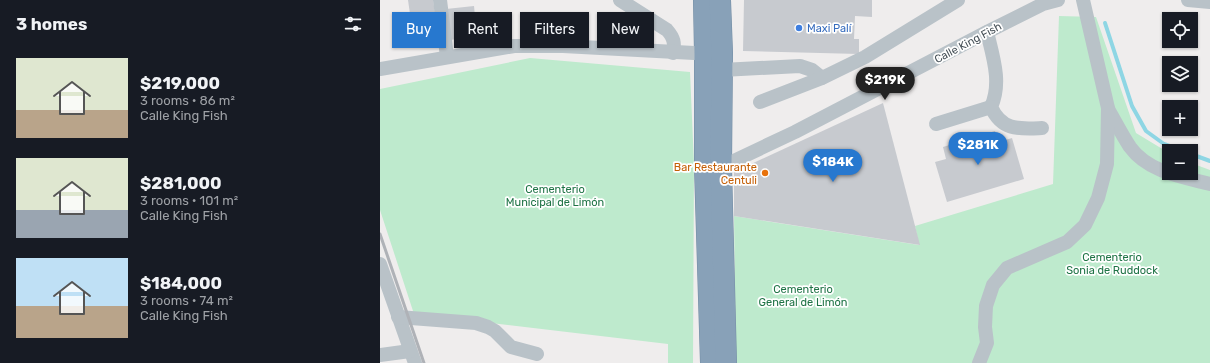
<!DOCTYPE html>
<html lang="en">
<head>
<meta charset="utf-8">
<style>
  :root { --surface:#171b24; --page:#242831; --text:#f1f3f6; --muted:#9ea1a6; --accent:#2778cf }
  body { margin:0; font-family:Rubik,sans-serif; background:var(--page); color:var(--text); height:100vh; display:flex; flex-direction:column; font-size:15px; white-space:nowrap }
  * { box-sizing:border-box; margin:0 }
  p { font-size:13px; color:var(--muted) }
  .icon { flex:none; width:22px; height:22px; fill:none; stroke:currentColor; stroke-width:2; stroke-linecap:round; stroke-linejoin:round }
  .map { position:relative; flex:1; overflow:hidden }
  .drawer { display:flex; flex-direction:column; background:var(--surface); width:380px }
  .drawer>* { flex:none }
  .top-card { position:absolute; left:12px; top:12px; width:380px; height:36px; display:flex; gap:8px }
  .buttons { position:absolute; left:782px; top:12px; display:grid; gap:8px }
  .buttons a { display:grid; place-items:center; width:36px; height:36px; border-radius:0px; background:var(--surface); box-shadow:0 1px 3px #0004; font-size:20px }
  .price { position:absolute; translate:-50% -34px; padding:0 9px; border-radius:14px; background:var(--accent); color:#fff; font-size:13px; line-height:26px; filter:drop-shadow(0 1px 2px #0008) }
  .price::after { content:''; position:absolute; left:50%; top:24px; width:12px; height:9px; margin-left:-6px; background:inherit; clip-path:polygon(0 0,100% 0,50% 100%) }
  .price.active { background:#222; color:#fff }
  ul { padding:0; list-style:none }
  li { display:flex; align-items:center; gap:12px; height:100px; padding:0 16px }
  li span { display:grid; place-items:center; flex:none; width:112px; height:80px; border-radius:0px; color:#555 }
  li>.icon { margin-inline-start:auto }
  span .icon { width:48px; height:48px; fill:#fffc; stroke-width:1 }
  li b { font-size:17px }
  h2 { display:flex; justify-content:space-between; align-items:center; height:48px; padding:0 16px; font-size:17px }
  .chip { padding:0 14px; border-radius:0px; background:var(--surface); box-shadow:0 1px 3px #0004; font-size:14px; line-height:36px }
  .chip.active { background:var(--accent); color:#fff }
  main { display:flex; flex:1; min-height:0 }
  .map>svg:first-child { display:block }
</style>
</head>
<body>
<main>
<section class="drawer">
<h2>3 homes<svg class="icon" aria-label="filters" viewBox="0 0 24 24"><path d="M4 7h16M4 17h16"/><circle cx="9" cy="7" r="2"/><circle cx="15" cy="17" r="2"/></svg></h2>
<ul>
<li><span style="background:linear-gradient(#dfe7d0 65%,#b9a48a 0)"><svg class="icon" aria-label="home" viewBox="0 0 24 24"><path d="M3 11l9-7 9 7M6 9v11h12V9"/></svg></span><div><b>$219,000</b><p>3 rooms · 86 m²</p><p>Calle King Fish</p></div></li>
<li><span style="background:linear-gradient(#dfe7d0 65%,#9aa5b1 0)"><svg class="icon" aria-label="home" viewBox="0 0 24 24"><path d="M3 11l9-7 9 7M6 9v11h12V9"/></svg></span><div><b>$281,000</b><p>3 rooms · 101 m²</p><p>Calle King Fish</p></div></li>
<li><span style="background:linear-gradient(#bfe0f5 60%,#b9a48a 0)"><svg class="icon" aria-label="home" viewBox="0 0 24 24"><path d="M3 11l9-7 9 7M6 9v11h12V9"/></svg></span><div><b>$184,000</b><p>3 rooms · 74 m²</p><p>Calle King Fish</p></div></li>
</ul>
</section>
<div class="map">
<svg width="830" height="363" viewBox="0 0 830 363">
  <rect width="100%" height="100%" fill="#efeded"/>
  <g fill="#beeacd">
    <path d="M679,16L716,17L756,133L789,153V173H811V163L830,170V363H356L354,216L539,245L535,226L673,184Z"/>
    <path d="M150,58L310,72L314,164L313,363H288V344L34,314L0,210V89Z"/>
  </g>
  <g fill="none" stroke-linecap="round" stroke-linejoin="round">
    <g stroke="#8ed6e4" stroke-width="4">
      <path d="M725,23L752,106L766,131L784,144L803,151"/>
      <path d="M811,154L830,161"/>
    </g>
  </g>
  <g fill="#c7cacf">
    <path d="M28,0H53L59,38L34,42Z"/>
    <path d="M364,0H492V17L475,16L474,39H479V54L363,51Z"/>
    <path d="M94,6L97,37L69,40L66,9Z"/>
    <path d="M503,103L540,245L354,216V172Z"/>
    <path d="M615,131L619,142L632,138L644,179L567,202L555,162L566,159L563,147Z"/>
  </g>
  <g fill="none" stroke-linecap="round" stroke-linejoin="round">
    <defs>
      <g id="highway">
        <path d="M324,0L325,54V168L331,363"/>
        <path d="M340,0L342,53L341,167L346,363"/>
      </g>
    </defs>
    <use href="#highway" stroke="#738da4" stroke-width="22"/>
    <g stroke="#b9c2c8" stroke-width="14">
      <path d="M60,0L67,57"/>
      <path d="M240,0L287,30C294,38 295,43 293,53"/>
      <path d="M808,0L830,2"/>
      <path d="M607,32C613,57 622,83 611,107C622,131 639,129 662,128"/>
      <path d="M0,69L134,46H183L333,54"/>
      <path d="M342,70L420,66L432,70L442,78"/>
      <path d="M380,102L442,78L485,57L578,0"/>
      <path d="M728,109C735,121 742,135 750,147C768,172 802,177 830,184"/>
      <path d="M556,124L611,107"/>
      <path d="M334,167H341L415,132L607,32L663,4L678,0"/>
      <path d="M0,264L35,363"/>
      <path d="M18,317L96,323L108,327L115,331L131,347L157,354"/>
      <path d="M0,355L30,351"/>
      <path d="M599,363L607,343L605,327L606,306L613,285L627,268L687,242L705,225L718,198L727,164L728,108L703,0"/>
    </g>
    <use href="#highway" stroke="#88a1b8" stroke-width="21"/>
    <path stroke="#afb2b7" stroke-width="3" d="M0,234L44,363"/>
  </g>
  <circle fill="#3f7fe0" stroke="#fff" stroke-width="1.5" cx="419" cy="28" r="4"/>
  <circle fill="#e8710a" stroke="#fff" stroke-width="1.5" cx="385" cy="173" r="4"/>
  <g text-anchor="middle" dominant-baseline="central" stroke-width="3.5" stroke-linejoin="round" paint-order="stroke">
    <g font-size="11" fill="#366cbe" stroke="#fff" text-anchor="start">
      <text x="427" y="28">Maxi Palí</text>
    </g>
    <g font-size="11" fill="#475158" stroke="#fff">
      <text transform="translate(588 43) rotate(-28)">Calle King Fish</text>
    </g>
    <g font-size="11" fill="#c56008" stroke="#fff" text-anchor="end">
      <text x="377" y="167">Bar Restaurante<tspan x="377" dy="13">Centuli</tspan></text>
    </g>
    <g font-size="11" fill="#1e7345" stroke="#fff">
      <text x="175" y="189">Cementerio<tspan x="175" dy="13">Municipal de Limón</tspan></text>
      <text x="732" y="257">Cementerio<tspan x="732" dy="13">Sonia de Ruddock</tspan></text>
      <text x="423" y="289">Cementerio<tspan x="423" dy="13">General de Limón</tspan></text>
    </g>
  </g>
</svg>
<div class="buttons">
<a><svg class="icon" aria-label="locate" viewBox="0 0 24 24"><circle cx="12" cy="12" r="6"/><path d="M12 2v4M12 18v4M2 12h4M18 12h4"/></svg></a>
<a><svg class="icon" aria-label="layers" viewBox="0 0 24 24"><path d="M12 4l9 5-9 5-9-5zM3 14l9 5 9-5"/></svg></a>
<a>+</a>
<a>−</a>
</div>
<b class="price active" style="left:505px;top:101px">$219K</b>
<b class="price" style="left:598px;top:166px">$281K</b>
<b class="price" style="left:453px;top:183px">$184K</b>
<div class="top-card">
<a class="chip active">Buy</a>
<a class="chip">Rent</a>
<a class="chip">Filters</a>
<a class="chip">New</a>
</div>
</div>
</main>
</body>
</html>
